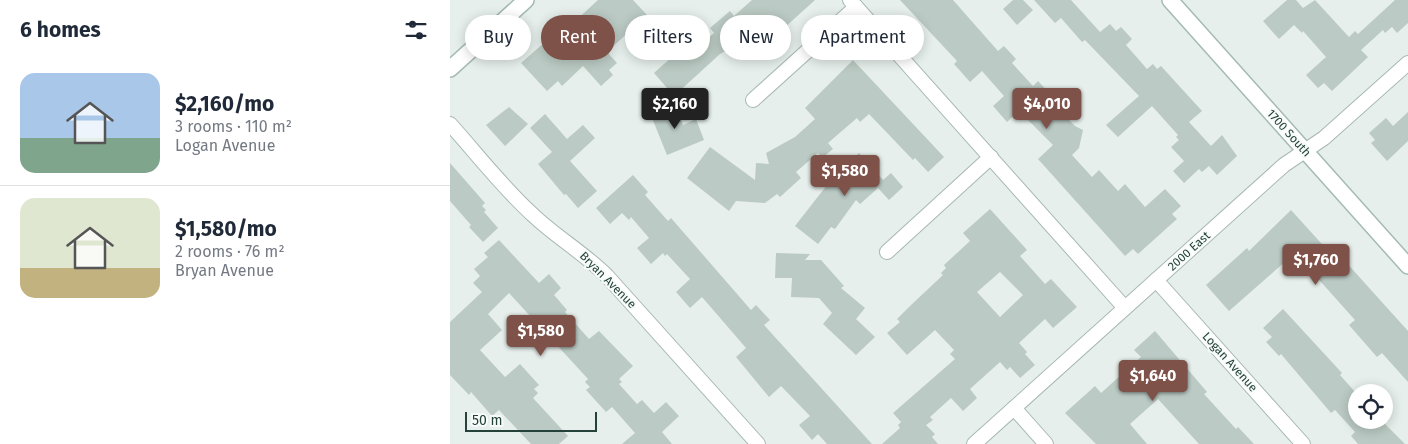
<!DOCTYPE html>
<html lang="en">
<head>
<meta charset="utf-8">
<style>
  :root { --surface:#fff; --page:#f2f2f3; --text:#1f2937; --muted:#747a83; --line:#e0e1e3; --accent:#7f5249 }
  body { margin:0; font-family:"Fira Sans",sans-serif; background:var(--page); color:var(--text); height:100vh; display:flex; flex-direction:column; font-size:19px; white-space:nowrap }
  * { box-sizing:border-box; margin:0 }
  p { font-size:16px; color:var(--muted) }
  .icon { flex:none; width:28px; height:28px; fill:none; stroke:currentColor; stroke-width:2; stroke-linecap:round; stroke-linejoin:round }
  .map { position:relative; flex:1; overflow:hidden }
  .details { display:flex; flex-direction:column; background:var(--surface); width:450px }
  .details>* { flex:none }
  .banner { position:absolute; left:15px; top:15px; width:475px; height:45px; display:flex; gap:10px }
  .fabs { position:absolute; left:898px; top:384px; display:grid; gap:10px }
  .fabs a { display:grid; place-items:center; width:45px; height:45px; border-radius:50%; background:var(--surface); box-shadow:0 2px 12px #0003; font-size:25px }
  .scale { position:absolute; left:15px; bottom:12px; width:132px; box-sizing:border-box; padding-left:5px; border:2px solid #24423a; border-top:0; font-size:14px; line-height:18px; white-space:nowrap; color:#24423a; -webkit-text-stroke:4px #f7fbf9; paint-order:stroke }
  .price { position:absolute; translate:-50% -42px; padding:0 11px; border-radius:5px; background:var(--accent); color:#fff; font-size:16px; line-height:32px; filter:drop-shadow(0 1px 2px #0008) }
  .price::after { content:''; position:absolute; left:50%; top:30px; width:15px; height:11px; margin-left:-8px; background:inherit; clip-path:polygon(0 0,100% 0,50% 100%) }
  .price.on { background:#222; color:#fff }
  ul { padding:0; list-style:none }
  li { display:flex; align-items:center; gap:15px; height:125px; padding:0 20px }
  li+li { border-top:1px solid var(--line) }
  li span { display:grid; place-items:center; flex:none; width:140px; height:100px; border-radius:15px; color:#555 }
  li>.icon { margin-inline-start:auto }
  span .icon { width:60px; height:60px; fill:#fffc; stroke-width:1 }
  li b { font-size:21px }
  h2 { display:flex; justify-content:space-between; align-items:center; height:60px; padding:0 20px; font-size:21px }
  .pill { padding:0 18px; border-radius:22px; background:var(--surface); box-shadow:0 2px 12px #0003; font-size:18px; line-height:45px }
  .pill.on { background:var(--accent); color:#fff }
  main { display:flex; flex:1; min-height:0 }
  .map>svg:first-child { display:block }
</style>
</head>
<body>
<main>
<section class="details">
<h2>6 homes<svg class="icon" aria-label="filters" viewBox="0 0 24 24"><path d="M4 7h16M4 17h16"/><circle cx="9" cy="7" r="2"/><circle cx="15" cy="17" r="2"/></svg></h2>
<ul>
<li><span style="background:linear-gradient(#a9c7e8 65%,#7fa58c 0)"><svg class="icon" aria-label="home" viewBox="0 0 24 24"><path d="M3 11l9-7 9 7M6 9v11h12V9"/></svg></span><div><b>$2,160/mo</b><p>3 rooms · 110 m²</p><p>Logan Avenue</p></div></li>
<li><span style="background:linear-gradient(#dfe7d0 70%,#c2b280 0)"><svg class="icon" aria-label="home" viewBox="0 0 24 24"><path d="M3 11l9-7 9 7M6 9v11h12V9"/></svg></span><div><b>$1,580/mo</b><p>2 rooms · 76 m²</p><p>Bryan Avenue</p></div></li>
</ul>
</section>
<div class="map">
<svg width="958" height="444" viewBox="0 0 958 444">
  <rect width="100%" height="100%" fill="#e6efeb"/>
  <g fill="#bbcac4" fill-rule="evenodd">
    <path d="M148,0H183L197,15L157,52L167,63L159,70L163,75L151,86L133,66L112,86L108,81L97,91L71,63L118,22L121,25Z"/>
    <path d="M302,0H365L333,29L330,26L328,28L322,22L296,46L293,43L282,53L279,49L270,54L224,96L204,73L235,45L242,52L264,33L260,28L280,11L284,16Z"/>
    <path d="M450,0H503L548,51L554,46L566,59L562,63L583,86L588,81L602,96L599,99L625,126L633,130L629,148L622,155L642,177L649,170L668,191L675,184L695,207L715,189L731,206L722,214L727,219L688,254L683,249L675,256L588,159L603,145L569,111L557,122L543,106L554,96L532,71L520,82L504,64L507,61Z"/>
    <path d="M563,0H573L583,10L567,25L553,9Z"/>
    <path d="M584,0H621L650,32L660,24L666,31L671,27L682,39L676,45L697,69L703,64L707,69L711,66L752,111L739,122L761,146L772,135L787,156L767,175L759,166L752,172L749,169L734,183L723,171L734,161L721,147L729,140L726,137L728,135L702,106L668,137L656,125L689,96L635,40L632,42L611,18L605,23Z"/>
    <path d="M837,0H846L853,8L865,0L899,37L905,31L908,34L945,0H958V23L947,33L942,27L935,33L933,30L911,50L918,57L882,91L874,83L868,88L856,75L876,57L853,31L852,33L844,25L829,39L813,21Z"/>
    <path d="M403,60L494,157L478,172L465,158L463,160L419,114L410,122L407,118L378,143L383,149L372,158L368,153L346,172L351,178L330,197L327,194L315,203L286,201L279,211L237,178L260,147L305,180L306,163L319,164L316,153L345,137L365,119L355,108Z"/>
    <path d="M225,103L233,125L246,119L254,140L217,155L200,113Z"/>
    <path d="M59,107L78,124L55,146L36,125Z"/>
    <path d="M958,112V141L937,161L921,143L925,140L919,133L936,118L943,126Z"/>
    <path d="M95,114L117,139L133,125L145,138L120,161L147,191L128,208L116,194L114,195L88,164L102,152L80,128Z"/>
    <path d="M409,153L433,180L441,173L453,187L439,200L428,188L410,204L406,200L385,229L381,227L368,244L345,226L395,162L397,164Z"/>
    <path d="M0,163L35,203L32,206L36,210L34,212L48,228L33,242L19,227L21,225L0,201Z"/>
    <path d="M183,175L198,192L195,195L218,221L221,218L301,310L306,305L320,320L314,325L422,444H377L368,434L362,440L349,425L360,416L331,386L319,397L286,357L296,348L252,297L240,308L226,292L240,279L217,254L215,256L213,253L201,264L187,248L199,238L181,217L179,220L172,213L160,224L146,208Z"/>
    <path d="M540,209L577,250L570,256L595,284L601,279L627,307L603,328L595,319L569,343L577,352L575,354L585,365L570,378L560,367L557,370L550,362L520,389L527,398L513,411L501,398L480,417L483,420L476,425L485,434L482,437L488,444H432L450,428L448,425L451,422L443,413L505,359L500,354L504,350L485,330L457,355L437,333L450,322L447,319L460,306L493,275L491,273L496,268L494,265L520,241L513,233ZM550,272L573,295L550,317L527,292Z"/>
    <path d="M841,210L881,254L885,250L958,331V382L932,353L927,357L899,325L905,320L845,253L779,311L756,285L797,248L799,251Z"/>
    <path d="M49,240L89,283L99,274L111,288L104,295L117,310L115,312L139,339L149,331L183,366L169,379L172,382L169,384L187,404L192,400L204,413L216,402L229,416L212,432L222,444H172L185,433L162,407L156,412L136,390L140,387L135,382L138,379L59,293L38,314L52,330L30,350L55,377L70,364L89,385L84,389L88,393L83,398L118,436L109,444H81L49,410L42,416L21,392L19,395L0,375V322L32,292L23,283L30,276L24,269L38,257L34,253Z"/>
    <path d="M326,253L360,254L355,260H371L394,286L391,288L415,308L406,319L425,337L406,355L373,324L382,313L369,298L341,297L342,278H325Z"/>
    <path d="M833,309L892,373L890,375L906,393V420H931L955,444H908L901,436L905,432L885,410L881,413L831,354L829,356L816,342L822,337L813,328Z"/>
    <path d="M705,331L757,392L754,394L786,429L788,427L804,444H749L708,399L680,424L697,444H646L615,413L645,386L651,393L691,357L684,350Z"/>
  </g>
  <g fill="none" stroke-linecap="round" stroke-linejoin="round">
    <defs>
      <g id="street">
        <path d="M400,0L675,308"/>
        <path d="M303,100L406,7"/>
        <path d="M0,124C27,154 53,188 83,215C106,237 134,253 157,276L308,444"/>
        <path d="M437,252L541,157"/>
        <path d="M706,280L853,444"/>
        <path d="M564,408L596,444"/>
        <path d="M524,444L834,165L874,138L958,63"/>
      </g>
      <g id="secondary">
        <path d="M720,0L958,266"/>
        <path d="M0,69L76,0"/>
      </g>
    </defs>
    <use href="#street" stroke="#a8b8b2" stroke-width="16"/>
    <use href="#secondary" stroke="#a4bbb3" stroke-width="18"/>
    <use href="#street" stroke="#fff" stroke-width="14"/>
    <use href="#secondary" stroke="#fff" stroke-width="15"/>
  </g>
  <g text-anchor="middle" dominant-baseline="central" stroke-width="4" stroke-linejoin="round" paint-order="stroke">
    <g font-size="12" fill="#24423a" stroke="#f7fbf9">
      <text transform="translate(839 133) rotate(48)">1700 South</text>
      <text transform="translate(739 251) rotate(-42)">2000 East</text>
      <text transform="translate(158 280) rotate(45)">Bryan Avenue</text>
      <text transform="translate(780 362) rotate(48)">Logan Avenue</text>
    </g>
  </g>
</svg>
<div class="fabs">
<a><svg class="icon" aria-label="locate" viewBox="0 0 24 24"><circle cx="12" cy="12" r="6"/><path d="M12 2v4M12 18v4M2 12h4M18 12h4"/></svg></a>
</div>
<div class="scale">50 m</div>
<b class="price on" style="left:225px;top:130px">$2,160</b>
<b class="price" style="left:597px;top:130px">$4,010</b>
<b class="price" style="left:395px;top:197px">$1,580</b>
<b class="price" style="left:866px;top:286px">$1,760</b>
<b class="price" style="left:91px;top:357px">$1,580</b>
<b class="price" style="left:703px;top:402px">$1,640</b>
<div class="banner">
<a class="pill">Buy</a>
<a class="pill on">Rent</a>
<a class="pill">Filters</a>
<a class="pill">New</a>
<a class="pill">Apartment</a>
</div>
</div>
</main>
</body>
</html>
